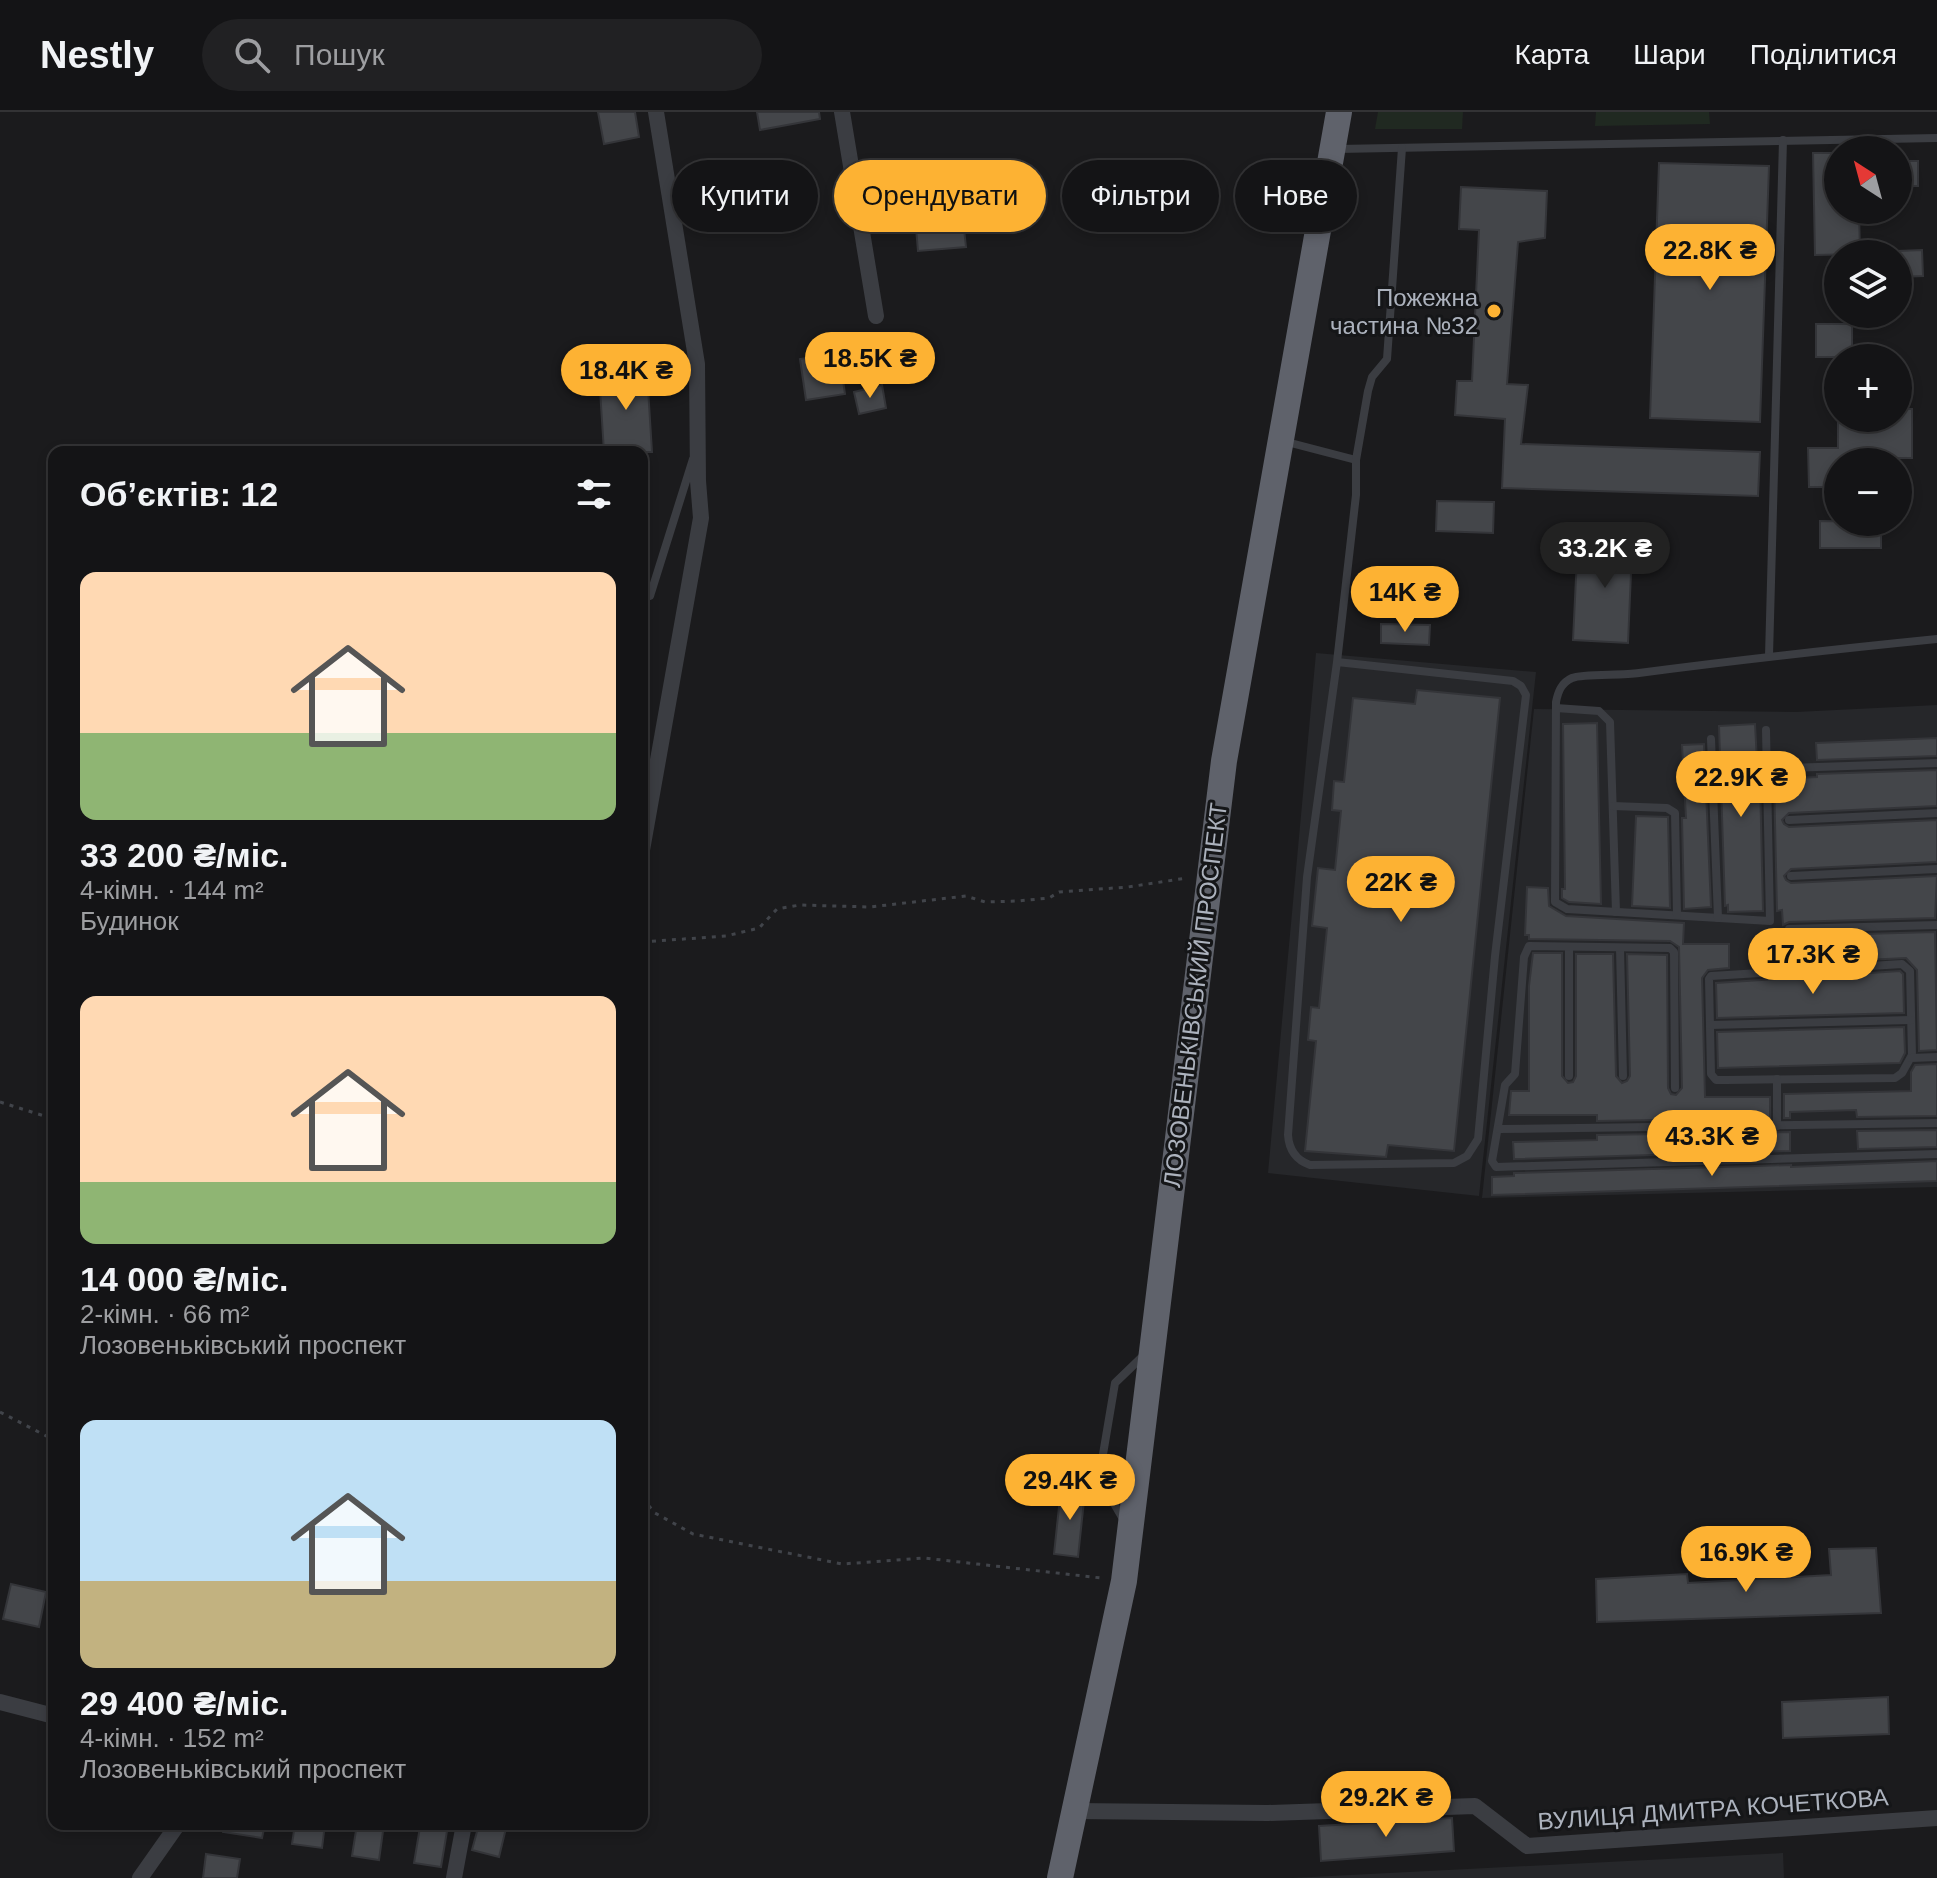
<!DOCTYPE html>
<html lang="uk">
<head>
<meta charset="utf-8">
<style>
  :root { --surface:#141416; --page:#212123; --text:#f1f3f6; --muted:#9d9ea1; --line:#333335; --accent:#fdb233 }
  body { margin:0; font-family:Arial,sans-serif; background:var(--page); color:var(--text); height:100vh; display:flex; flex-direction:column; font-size:30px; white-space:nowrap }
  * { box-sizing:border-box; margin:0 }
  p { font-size:26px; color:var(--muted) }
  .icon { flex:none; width:44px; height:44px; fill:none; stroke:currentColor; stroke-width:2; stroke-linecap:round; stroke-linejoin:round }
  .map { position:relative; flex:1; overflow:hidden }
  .panel { position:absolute; left:48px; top:334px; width:600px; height:1384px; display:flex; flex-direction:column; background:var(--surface); border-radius:16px; box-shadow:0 4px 12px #0003,0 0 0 2px var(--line) }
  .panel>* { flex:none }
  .guide { position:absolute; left:672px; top:48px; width:760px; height:72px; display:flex; gap:16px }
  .needle { width:52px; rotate:324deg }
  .controls { position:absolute; left:1824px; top:24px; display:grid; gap:16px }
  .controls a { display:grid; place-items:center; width:88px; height:88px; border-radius:50%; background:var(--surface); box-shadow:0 4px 12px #0003,0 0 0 2px var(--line); font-size:40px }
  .price { position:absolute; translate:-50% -68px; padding:0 18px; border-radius:28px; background:var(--accent); color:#111; font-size:26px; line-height:52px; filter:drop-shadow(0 2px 4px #0008) }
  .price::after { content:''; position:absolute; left:50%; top:48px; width:24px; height:18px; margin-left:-12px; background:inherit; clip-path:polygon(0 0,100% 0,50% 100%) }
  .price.selected { background:#222; color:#fff }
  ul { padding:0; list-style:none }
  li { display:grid; align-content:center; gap:16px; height:424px; padding:0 32px }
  li span { display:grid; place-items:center; height:248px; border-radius:16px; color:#555 }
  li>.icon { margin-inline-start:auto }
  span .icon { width:144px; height:144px; fill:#fffc; stroke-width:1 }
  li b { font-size:34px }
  h2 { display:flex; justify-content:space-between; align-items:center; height:96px; padding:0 32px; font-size:34px }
  .chip { padding:0 28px; border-radius:36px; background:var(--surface); box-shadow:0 4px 12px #0003,0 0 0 2px var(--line); font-size:28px; line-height:72px }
  .chip.selected { background:var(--accent); color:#111 }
  header { display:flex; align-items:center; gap:48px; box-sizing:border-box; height:112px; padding:0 40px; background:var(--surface); border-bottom:2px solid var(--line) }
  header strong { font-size:38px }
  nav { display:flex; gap:44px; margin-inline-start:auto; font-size:28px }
  .search { width:560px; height:72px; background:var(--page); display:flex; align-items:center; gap:20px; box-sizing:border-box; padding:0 28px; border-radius:44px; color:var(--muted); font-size:30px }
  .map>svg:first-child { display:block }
</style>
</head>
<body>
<header>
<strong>Nestly</strong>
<div class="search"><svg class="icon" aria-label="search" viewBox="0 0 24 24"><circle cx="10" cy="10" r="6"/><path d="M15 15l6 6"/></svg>Пошук</div>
<nav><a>Карта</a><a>Шари</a><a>Поділитися</a></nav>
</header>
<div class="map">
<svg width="1937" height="1766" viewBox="0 0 1937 1766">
  <rect width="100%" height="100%" fill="#1b1b1d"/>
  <g fill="#26272a">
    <path d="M1316,541L1536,560L1479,1084L1268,1061Z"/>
    <path d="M1937,593V1075L1482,1086L1534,597L1796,600Z"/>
    <path d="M1783,1741L1784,1766H1292Z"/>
  </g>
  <g fill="#202921">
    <path d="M1378,0H1463L1462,17H1375Z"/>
    <path d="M1596,0H1709L1710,12L1595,14Z"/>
  </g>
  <g fill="#44464a" stroke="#343539" stroke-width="2">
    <path d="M598,0H635L639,25L604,32Z"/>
    <path d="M757,0H819L820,7L760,18Z"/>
    <path d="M1813,41H1838V98H1859L1860,142L1815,143Z"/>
    <rect x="1898" y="49" width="20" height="25"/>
    <path d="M1659,51L1769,54L1760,310L1650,306Z"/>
    <path d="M1461,75L1547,79L1545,126L1518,130L1507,272L1528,273L1521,332L1760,340L1758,384L1502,376L1505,307L1455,303L1457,269H1472L1479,118L1459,117Z"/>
    <path d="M962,99L966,135L918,139L915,104Z"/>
    <path d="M1922,138L1923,164L1898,165V139Z"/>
    <rect x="1816" y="212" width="36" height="33"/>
    <path d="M839,241L845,282L806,288L800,247Z"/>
    <path d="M647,260L652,340H604L599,262Z"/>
    <path d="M882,273L886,296L859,302L854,280Z"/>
    <path d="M1898,297H1912V346H1881V350H1838V375H1809L1808,336H1838V306H1898Z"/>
    <path d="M1437,389L1494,390L1493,421L1436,419Z"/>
    <path d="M1820,409L1881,410V436H1820Z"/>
    <path d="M1606,413L1633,414L1628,531L1573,528L1577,445L1604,446Z"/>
    <path d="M1381,512L1430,513L1429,533L1381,531Z"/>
    <path d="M1417,578L1500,586L1454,1039L1388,1033L1386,1045L1305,1039L1316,929L1308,928L1311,895L1319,896L1327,816L1312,814L1318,756L1335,758L1341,699L1332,698L1334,669L1344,670L1353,586L1415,592Z"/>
    <path d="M1597,611L1601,792L1569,790L1562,786V777H1565L1563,612Z"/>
    <path d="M1755,612L1758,667H1760L1763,799L1728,800V793L1725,794L1719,614Z"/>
    <path d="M1937,626V644L1817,648L1816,631Z"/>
    <path d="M1704,632L1711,795L1684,797L1682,706H1686L1682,633Z"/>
    <path d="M1937,658V694L1789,701L1782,708L1784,712L1789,715L1937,708V750L1791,757L1784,764L1786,768L1791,771L1937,764L1935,806L1789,810L1783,813L1782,798L1777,799L1774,667L1817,665V662Z"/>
    <path d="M1636,704L1668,705L1670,796L1632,794Z"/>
    <path d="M1527,775L1548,776L1549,794L1566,804L1684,811L1683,832H1729V856L1708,858L1702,866L1705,985H1770V1006L1597,1009V1003H1509L1511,979H1529V874L1533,841H1562V964L1568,971L1573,970L1576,964V842H1613L1616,964L1622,971L1627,969L1630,964L1627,842L1667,843L1668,976L1671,982L1676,983L1682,976L1679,835L1670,829L1529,827V823H1525Z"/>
    <path d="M1935,820L1937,938L1919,939L1917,858L1906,846L1784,852L1783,821L1789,824Z"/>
    <path d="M1900,859L1903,862L1904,901L1717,906L1716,871Z"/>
    <path d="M1904,915L1905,941L1900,951L1718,956L1717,920Z"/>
    <path d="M1937,952V1004L1857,1005L1856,998L1790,1000V1006H1784V982L1911,979V960L1915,953Z"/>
    <path d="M1937,1018V1035L1858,1037L1857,1019Z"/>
    <path d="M1790,1020V1039L1514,1047L1513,1030L1597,1028V1023Z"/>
    <path d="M1937,1049V1069L1492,1083V1065L1514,1064V1061L1791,1053V1055Z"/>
    <path d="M1061,1376L1085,1379L1078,1445L1054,1442Z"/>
    <path d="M1876,1436L1881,1501L1597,1510L1596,1467L1687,1462L1688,1471L1831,1463L1829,1437Z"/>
    <path d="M11,1472L46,1480L39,1515L3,1507Z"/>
    <path d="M1888,1585L1889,1622L1783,1626L1782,1590Z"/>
    <path d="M1452,1706L1454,1739L1321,1749L1319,1714Z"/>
    <path d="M224,1712H265L262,1726L223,1720Z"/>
    <path d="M295,1712H325L322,1736L292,1732Z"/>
    <path d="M357,1712H384L379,1748L352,1744Z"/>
    <path d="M479,1712H507L499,1745L472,1738Z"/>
    <path d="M420,1715L447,1719L441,1755L414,1751Z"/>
    <path d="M206,1742L240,1747L237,1766H203Z"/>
  </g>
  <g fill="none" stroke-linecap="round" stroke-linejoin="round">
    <g stroke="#41444a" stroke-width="3" stroke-dasharray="4 6" stroke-linecap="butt">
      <path d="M642,830L726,824L759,816L777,797L800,793L870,795L966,784L985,790L1018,789L1049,786L1059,780L1128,775L1187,766"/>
      <path d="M0,990L54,1007"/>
      <path d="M0,1300L54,1328"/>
      <path d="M642,1386L655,1401L693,1422L842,1452L924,1446L1101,1466"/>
    </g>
    <g stroke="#3b3d42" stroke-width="8">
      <path d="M1338,37L1937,26"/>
      <path d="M1283,329L1356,348"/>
      <path d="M650,484L693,347"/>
      <path d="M1769,544L1783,28"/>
      <path d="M1337,550L1513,569L1521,574L1526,583L1495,844L1478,1027L1467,1044L1454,1051L1310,1053C1296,1048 1289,1038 1288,1023L1307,765L1337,550L1356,383V348L1368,279L1372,265L1387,247L1402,36"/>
      <path d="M1556,596L1599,599L1610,610L1616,800"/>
      <path d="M1766,618L1770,809L1567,797L1555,790L1556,590C1558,580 1561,571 1572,566C1583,561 1622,564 1639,561C1738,548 1837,537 1937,527"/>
      <path d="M1711,627L1718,806"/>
      <path d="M1788,656L1937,651"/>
      <path d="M1613,694L1667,696L1675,701L1677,803"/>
      <path d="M1789,708L1937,701"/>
      <path d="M1791,764L1937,757"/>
      <path d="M1789,817L1937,813"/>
      <path d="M1569,835V964"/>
      <path d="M1620,836L1623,964"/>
      <path d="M1902,852L1910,859L1912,943L1902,961L1895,966L1726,968H1716L1711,962L1709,867L1711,864Z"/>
      <path d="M1710,913L1911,908"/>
      <path d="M1911,946L1937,945"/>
      <path d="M1675,976L1674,840L1670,836L1529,834L1524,845L1515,962L1505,973L1492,1049L1496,1055L1937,1042"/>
      <path d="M1777,1014V967"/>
      <path d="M1499,1017L1937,1011"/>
      <path d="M1123,1407L1099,1366L1115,1271L1143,1244"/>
    </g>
    <g stroke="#3b3d42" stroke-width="16">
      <path d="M842,0L876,204"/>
      <path d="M642,738L701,406L698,369L697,252L656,0"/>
      <path d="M0,1590L54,1604"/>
      <path d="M1074,1699L1268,1701L1475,1694L1527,1734L1937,1706"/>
      <path d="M140,1766L178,1712"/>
      <path d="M454,1766L464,1712"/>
    </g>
    <path stroke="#5f626b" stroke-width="26" d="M1060,1766L1124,1469L1224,649L1339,0"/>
  </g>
  <circle fill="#fdb233" stroke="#151618" stroke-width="3" cx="1494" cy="199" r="8"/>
  <g text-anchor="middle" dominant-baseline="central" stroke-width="6" stroke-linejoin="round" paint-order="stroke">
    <g font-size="24" fill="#acb2bd" stroke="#151618" text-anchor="end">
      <text x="1478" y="185">Пожежна<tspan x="1478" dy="28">частина №32</tspan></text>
    </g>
    <g font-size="24" fill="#acb2bd" stroke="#151618">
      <text transform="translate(1195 883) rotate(-83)">ЛОЗОВЕНЬКІВСЬКИЙ ПРОСПЕКТ</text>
      <text transform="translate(1713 1697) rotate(-4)">ВУЛИЦЯ ДМИТРА КОЧЕТКОВА</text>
    </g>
  </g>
</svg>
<div class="controls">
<a><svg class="needle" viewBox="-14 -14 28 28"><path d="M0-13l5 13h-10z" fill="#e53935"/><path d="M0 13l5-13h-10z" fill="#9d9ea1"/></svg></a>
<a><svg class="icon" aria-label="layers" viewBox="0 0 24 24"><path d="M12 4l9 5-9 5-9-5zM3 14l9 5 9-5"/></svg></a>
<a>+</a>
<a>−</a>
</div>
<b class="price" style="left:1710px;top:180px">22.8K ₴</b>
<b class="price" style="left:870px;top:288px">18.5K ₴</b>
<b class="price" style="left:626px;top:300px">18.4K ₴</b>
<b class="price selected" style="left:1605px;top:478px">33.2K ₴</b>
<b class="price" style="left:1405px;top:522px">14K ₴</b>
<b class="price" style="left:1741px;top:707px">22.9K ₴</b>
<b class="price" style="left:1401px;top:812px">22K ₴</b>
<b class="price" style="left:1813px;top:884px">17.3K ₴</b>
<b class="price" style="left:1712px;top:1066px">43.3K ₴</b>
<b class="price" style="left:1070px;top:1410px">29.4K ₴</b>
<b class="price" style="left:1746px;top:1482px">16.9K ₴</b>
<b class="price" style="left:1386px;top:1727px">29.2K ₴</b>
<div class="guide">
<a class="chip">Купити</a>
<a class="chip selected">Орендувати</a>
<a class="chip">Фільтри</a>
<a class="chip">Нове</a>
</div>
<section class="panel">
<h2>Об’єктів: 12<svg class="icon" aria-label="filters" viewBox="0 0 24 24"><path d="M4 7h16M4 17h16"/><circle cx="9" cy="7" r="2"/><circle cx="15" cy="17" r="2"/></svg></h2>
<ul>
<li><span style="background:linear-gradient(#ffd9b3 65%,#8fb573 0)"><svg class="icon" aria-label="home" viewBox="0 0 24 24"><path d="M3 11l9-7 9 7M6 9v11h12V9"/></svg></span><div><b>33 200 ₴/міс.</b><p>4-кімн. · 144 m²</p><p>Будинок</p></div></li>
<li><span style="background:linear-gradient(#ffd9b3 75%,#8fb573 0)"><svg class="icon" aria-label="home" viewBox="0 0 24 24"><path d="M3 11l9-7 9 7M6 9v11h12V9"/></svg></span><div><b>14 000 ₴/міс.</b><p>2-кімн. · 66 m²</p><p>Лозовеньківський проспект</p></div></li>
<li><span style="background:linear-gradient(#bfe0f5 65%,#c2b280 0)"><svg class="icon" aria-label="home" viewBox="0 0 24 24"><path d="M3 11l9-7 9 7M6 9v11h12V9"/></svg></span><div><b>29 400 ₴/міс.</b><p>4-кімн. · 152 m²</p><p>Лозовеньківський проспект</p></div></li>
</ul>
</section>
</div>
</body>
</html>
